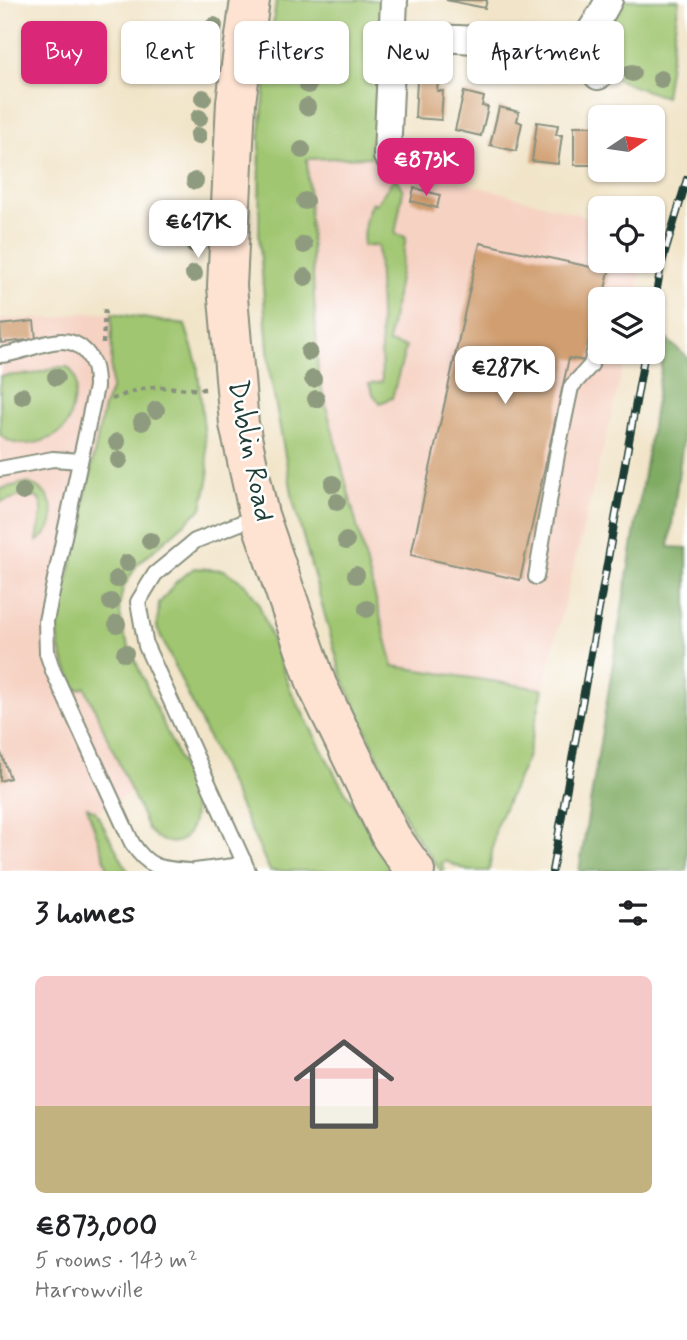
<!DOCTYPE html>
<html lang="en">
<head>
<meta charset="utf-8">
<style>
  :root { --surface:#fff; --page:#f6f6f6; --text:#202124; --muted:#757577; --accent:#db2777 }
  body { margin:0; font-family:Mynerve,sans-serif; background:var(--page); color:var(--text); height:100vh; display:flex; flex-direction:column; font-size:26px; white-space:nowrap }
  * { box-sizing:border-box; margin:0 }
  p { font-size:23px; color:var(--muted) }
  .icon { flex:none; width:38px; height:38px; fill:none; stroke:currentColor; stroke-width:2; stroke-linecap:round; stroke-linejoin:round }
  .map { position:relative; height:871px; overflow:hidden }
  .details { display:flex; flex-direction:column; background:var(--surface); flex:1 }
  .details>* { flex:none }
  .guide { position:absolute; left:21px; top:21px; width:646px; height:63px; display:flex; gap:14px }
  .needle { width:46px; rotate:77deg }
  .tools { position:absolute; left:588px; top:105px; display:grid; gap:14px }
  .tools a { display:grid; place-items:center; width:77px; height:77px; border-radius:10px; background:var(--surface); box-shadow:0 2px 5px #0004; font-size:35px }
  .price { position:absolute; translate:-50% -60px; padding:0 16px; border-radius:14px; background:#fff; color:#222; font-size:23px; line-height:46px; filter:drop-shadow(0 2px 4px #0008) }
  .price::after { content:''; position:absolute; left:50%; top:42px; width:21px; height:16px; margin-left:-10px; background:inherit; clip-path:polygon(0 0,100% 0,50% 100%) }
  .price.active { background:var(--accent); color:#fff }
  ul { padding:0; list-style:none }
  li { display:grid; align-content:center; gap:14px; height:371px; padding:0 35px }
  li span { display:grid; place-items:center; height:217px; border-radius:10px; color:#555 }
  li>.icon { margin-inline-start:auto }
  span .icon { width:126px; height:126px; fill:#fffc; stroke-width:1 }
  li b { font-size:30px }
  h2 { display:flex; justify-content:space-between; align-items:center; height:84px; padding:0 35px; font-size:30px }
  .chip { padding:0 24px; border-radius:10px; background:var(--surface); box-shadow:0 2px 5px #0004; font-size:24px; line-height:63px }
  .chip.active { background:var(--accent); color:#fff }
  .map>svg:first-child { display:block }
</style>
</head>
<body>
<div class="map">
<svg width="687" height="871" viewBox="0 0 687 871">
  <rect width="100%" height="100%" fill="#fff"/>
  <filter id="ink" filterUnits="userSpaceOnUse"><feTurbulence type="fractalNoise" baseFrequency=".0143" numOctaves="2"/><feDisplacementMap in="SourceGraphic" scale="14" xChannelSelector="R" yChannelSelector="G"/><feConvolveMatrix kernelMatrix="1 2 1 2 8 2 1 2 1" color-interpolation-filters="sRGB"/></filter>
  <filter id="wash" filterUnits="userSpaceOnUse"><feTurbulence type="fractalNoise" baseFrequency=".00686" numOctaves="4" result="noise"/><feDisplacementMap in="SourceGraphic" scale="28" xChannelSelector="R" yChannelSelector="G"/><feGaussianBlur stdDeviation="1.57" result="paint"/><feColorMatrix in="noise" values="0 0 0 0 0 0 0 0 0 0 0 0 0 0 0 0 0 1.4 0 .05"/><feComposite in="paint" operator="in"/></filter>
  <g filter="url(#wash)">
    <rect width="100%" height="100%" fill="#f1e4c8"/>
    <g fill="#f6d2c3">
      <path d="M387,156L401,159L404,166L600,220V261H641L637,299H600V352H627L543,689L393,667L318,374L307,159Z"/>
      <path d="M77,313H112L111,390L104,407L81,512L59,645L77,690L84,687L132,793L90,815L109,871H0V319L57,318Z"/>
    </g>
    <g fill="#a0c671" stroke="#608252" stroke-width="2">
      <path d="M276,0H382L379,93L371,157L307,159L318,374L393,666L543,689L527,758L496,826L489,871H468L446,861L441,863L445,870L441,871L411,829L342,677L294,504L270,374L259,236L260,132Z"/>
      <path d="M620,0H679L665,97C643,89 587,77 597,44C602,29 612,14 620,0Z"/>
      <path d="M395,177L403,190L395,234L406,237L388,343L406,347L392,398L380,403L374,396L369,384L382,382L378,246H363C363,230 365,216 372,202L376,204Z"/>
      <path d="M112,313L185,325L197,363L209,477L202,508L137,565L123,588L119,608L124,635L192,789C193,801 196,816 191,827C182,850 160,845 148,829L85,687L77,690C67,670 56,649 58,626L104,407L111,390Z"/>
      <path d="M59,367H68C78,377 77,386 74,398C72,407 71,418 66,426C58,438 35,445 20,444C12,444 6,439 0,435V376L33,374Z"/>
      <path d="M24,483C53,485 65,526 37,541L42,508L39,499L29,494L0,502V489Z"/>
      <path d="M194,568L224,570L245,584L258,602L291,691L337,778L394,871H270L157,628L159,604L176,582Z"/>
      <path d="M87,807L95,811L128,871H109Z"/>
    </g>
    <path fill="#80ab63" stroke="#50744c" stroke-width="2" d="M666,339L687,357V410L669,547L687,548V871H579Z"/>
    <g id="blocks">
      <g fill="#d09e70">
        <path d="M446,0H487L485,8Z"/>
        <path d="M417,80L438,81L437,91H443L441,120L415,118Z"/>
        <path d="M464,92L484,97L482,106L488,107L481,136L455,130Z"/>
        <path d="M499,107L519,112L517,121L522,123L516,151L490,145Z"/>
        <path d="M537,122L558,125L556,135H562L558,164L532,161Z"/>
        <path d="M574,126H595L594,136H600V165H574Z"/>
        <path d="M429,154L444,158L440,173L425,169Z"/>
        <path d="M414,188L440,195L437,208L411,201Z"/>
        <path d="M480,243L609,271L603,299H600V313L590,362L569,358L520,580L411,555Z"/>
        <path d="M34,321L36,339L1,343L0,325Z"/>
        <path d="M0,750L10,778L0,781Z"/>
      </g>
    </g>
  </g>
  <g filter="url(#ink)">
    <use href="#blocks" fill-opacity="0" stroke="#88907e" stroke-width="2"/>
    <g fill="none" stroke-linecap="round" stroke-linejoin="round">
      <defs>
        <g id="lane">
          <path d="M0,355C28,354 62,327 85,351C95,362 96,373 96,387L46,621L47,653L53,671L132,843C148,868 160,869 189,871"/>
          <path d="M0,469L53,459L80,461"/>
          <path d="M536,577L558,449L571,387L591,365L600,326"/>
          <path d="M195,871L234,866L244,861"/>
          <path d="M248,871L146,646L138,602L155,574L195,541L258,516"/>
        </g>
        <g id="street">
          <path d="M392,42C422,40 455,36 484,42C502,45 525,58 541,60C576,65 595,25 609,0"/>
          <path d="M574,49L598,76"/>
          <path d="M387,156L394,0"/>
        </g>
        <path id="secondary" d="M250,0L236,102L227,286L239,424L259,515L317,685L391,837L415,871"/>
      </defs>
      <use href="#lane" stroke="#88907e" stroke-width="18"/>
      <use href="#street" stroke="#88907e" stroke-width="30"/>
      <use href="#secondary" stroke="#88907e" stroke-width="42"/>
      <g stroke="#88907e" stroke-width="4.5" stroke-dasharray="5 5" stroke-linecap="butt">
        <path d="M103,344L105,308"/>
        <path d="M112,399C125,394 141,388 155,387C172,387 189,390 206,389"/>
      </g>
      <use href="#lane" stroke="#fff" stroke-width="14"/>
      <use href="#street" stroke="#fff" stroke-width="26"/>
      <use href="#secondary" stroke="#fee3d2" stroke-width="38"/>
      <defs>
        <g id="rail">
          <path d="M653,311L661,266L687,179"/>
          <path d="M552,871L645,352"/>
        </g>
      </defs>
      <use href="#rail" stroke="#1f3d34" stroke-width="8"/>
      <use href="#rail" stroke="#fff" stroke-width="5" stroke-dasharray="16" stroke-linecap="butt"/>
    </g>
    <g fill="#8f9b7f">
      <circle cx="214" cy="26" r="9"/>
      <circle cx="314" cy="34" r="9"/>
      <circle cx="313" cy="57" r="9"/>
      <circle cx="208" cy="60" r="9"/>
      <circle cx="632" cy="73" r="9"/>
      <circle cx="661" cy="79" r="9"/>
      <circle cx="308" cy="85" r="9"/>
      <circle cx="203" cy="98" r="9"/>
      <circle cx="307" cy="107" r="9"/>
      <circle cx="199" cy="118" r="9"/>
      <circle cx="198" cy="136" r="9"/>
      <circle cx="302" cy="150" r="9"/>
      <circle cx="195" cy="181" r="9"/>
      <circle cx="305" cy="201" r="9"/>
      <circle cx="194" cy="214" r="9"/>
      <circle cx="194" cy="244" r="9"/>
      <circle cx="304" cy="245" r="9"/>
      <circle cx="194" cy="274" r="9"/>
      <circle cx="305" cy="277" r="9"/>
      <circle cx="309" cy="352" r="9"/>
      <circle cx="56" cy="377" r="9"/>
      <circle cx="313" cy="379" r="9"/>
      <circle cx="22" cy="396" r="9"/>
      <circle cx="316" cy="399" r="9"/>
      <circle cx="156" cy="410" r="9"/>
      <circle cx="142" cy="422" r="9"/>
      <circle cx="117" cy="442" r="9"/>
      <circle cx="119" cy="460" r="9"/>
      <circle cx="333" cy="484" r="9"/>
      <circle cx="23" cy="492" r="9"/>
      <circle cx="337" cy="502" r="9"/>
      <circle cx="150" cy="541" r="9"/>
      <circle cx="346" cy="541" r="9"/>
      <circle cx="127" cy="563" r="9"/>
      <circle cx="356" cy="575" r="9"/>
      <circle cx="117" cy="579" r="9"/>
      <circle cx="111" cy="602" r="9"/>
      <circle cx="367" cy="609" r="9"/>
      <circle cx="117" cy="624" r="9"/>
      <circle cx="125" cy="653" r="9"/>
    </g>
  </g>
  <g text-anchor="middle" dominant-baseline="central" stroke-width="5" stroke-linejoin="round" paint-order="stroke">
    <g font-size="28" fill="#1f3d34" stroke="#fff">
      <text transform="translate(250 451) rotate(79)">Dublin Road</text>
    </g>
  </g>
</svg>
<div class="tools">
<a><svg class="needle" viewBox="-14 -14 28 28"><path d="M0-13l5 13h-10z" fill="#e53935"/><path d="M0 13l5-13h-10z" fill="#757577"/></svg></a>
<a><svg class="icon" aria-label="locate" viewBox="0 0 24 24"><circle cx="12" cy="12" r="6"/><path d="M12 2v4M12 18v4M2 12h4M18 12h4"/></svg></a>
<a><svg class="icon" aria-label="layers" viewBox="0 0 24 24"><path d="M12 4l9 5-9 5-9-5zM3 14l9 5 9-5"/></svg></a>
</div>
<b class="price active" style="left:426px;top:198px">€873K</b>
<b class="price" style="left:198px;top:260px">€617K</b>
<b class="price" style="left:505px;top:406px">€287K</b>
<div class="guide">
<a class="chip active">Buy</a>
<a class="chip">Rent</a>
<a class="chip">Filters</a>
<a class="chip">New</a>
<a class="chip">Apartment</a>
</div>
</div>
<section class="details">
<h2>3 homes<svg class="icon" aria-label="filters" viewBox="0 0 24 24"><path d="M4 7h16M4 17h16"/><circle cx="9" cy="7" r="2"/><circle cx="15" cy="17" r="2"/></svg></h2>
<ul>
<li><span style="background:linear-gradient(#f6c9c9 60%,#c2b280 0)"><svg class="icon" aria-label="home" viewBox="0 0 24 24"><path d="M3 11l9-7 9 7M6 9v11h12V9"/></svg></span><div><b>€873,000</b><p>5 rooms · 143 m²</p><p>Harrowville</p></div></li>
</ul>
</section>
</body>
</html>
